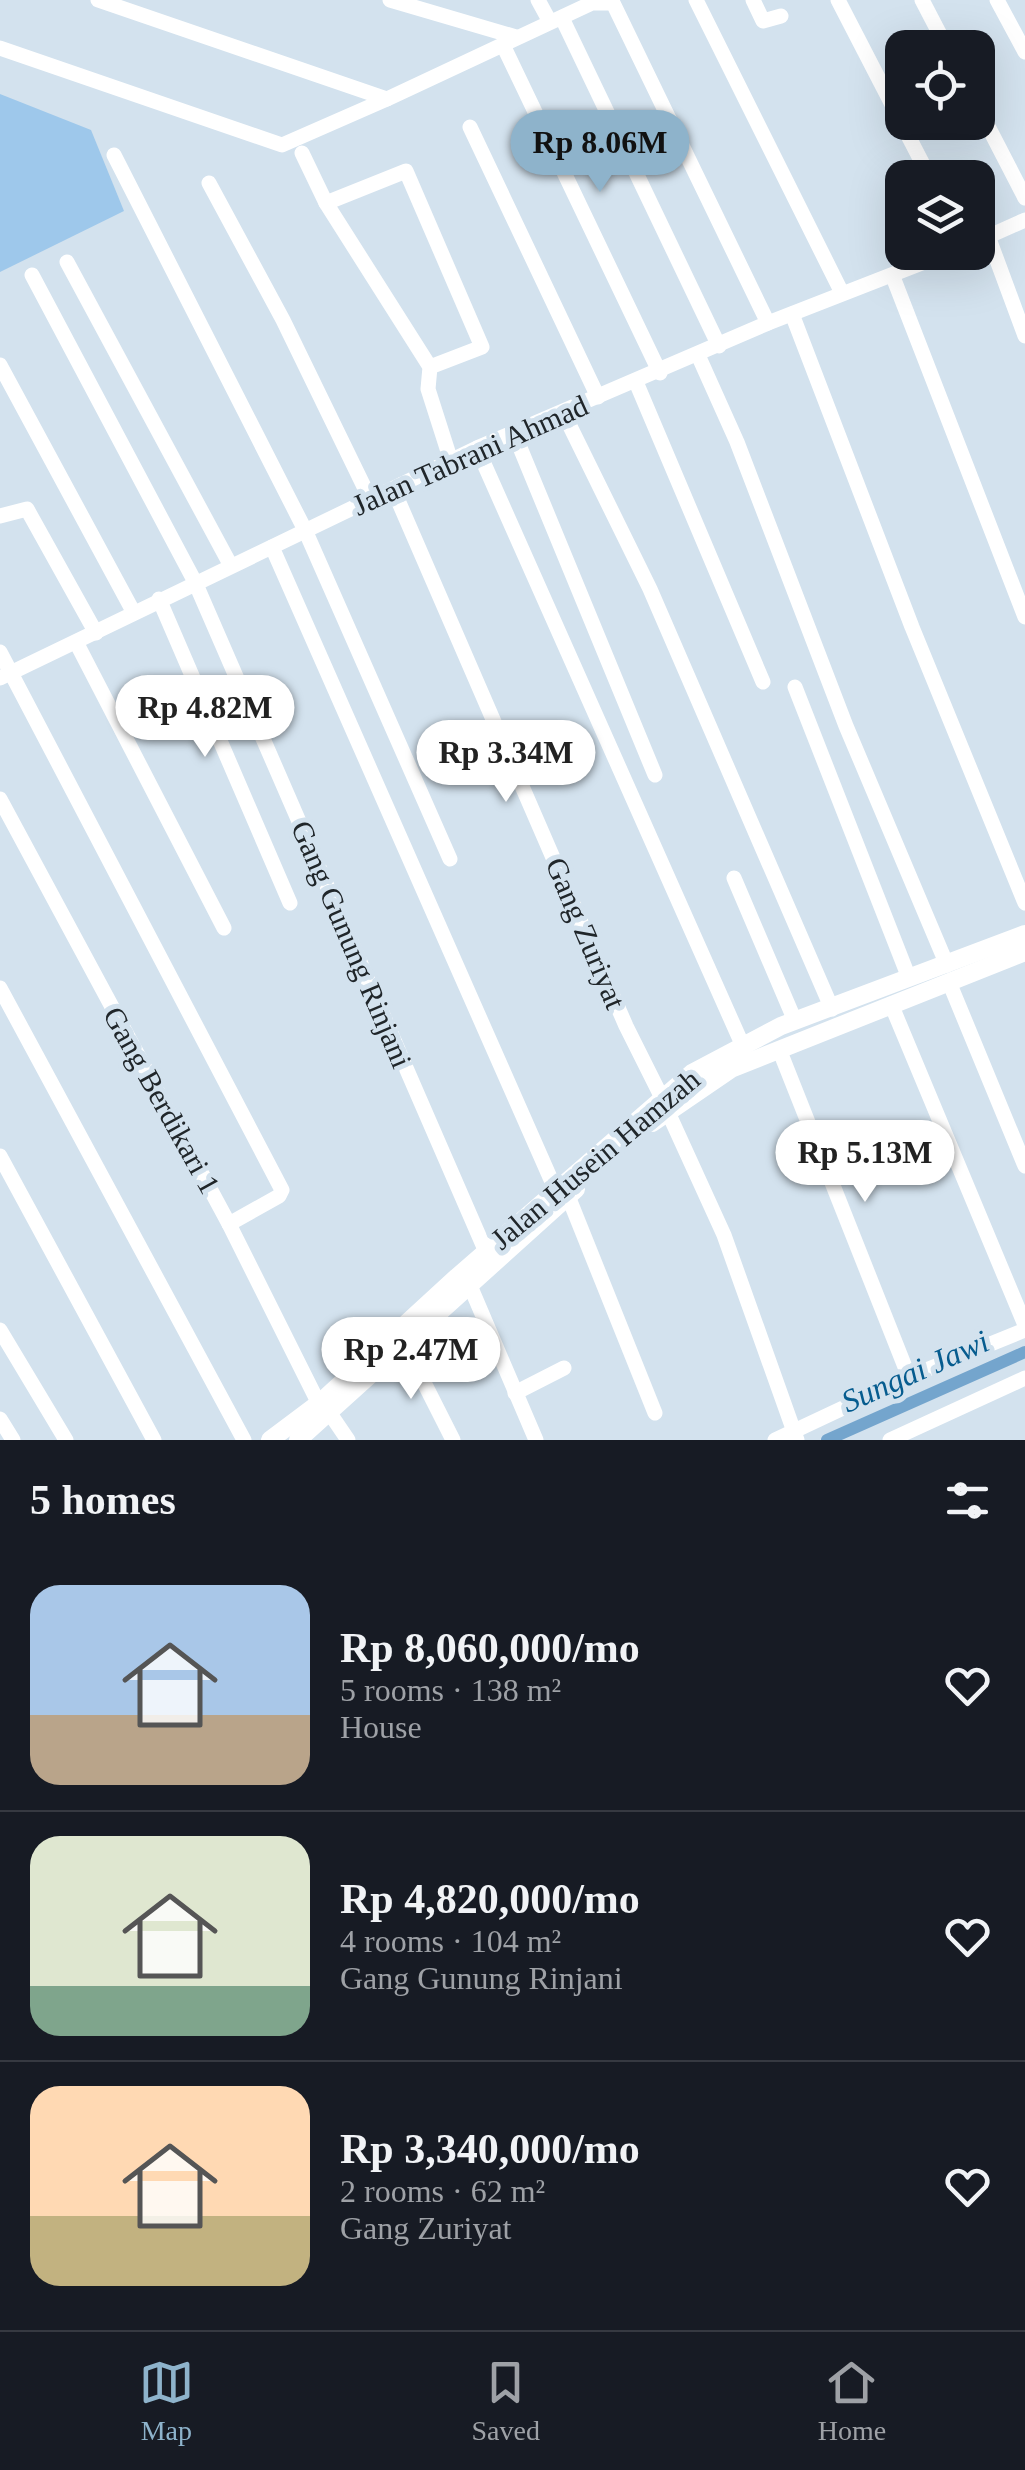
<!DOCTYPE html>
<html lang="en">
<head>
<meta charset="utf-8">
<style>
  :root { --surface:#171b24; --page:#242831; --text:#f1f3f6; --muted:#9ea1a6; --line:#363941; --accent:#8eb3cb }
  body { margin:0; font-family:"Times New Roman",serif; background:var(--page); color:var(--text); height:100vh; display:flex; flex-direction:column; font-size:38px; white-space:nowrap }
  * { box-sizing:border-box; margin:0 }
  p { font-size:32px; color:var(--muted) }
  .icon { flex:none; width:55px; height:55px; fill:none; stroke:currentColor; stroke-width:2; stroke-linecap:round; stroke-linejoin:round }
  .map { position:relative; height:1440px; overflow:hidden }
  .sheet { display:flex; flex-direction:column; background:var(--surface); flex:1 }
  .sheet>* { flex:none }
  .buttons { position:absolute; left:885px; top:30px; display:grid; gap:20px }
  .buttons a { display:grid; place-items:center; width:110px; height:110px; border-radius:20px; background:var(--surface); box-shadow:0 10px 40px #0002; font-size:50px }
  .price { position:absolute; translate:-50% -85px; padding:0 22px; border-radius:35px; background:#fff; color:#222; font-size:32px; line-height:65px; filter:drop-shadow(0 2px 5px #0008) }
  .price::after { content:''; position:absolute; left:50%; top:60px; width:30px; height:22px; margin-left:-15px; background:inherit; clip-path:polygon(0 0,100% 0,50% 100%) }
  .price.on { background:var(--accent); color:#111 }
  ul { padding:0; list-style:none }
  li { display:flex; align-items:center; gap:30px; height:250px; padding:0 30px }
  li+li { border-top:2px solid var(--line) }
  li span { display:grid; place-items:center; flex:none; width:280px; height:200px; border-radius:30px; color:#555 }
  li>.icon { margin-inline-start:auto }
  span .icon { width:120px; height:120px; fill:#fffc; stroke-width:1 }
  li b { font-size:42px }
  h2 { display:flex; justify-content:space-between; align-items:center; height:120px; padding:0 30px; font-size:42px }
  .menu { display:flex; justify-content:space-around; align-items:center; height:140px; border-top:2px solid var(--line); background:var(--surface); font-size:28px; color:var(--muted) }
  .menu a { display:grid; justify-items:center; gap:5px }
  .menu .on { color:var(--accent) }
  .map>svg:first-child { display:block }
</style>
</head>
<body>
<div class="map">
<svg width="1025" height="1440" viewBox="0 0 1025 1440">
  <rect width="100%" height="100%" fill="#d3e2ee"/>
  <path fill="#9ec8eb" d="M0,94L91,130L124,211L0,272Z"/>
  <g fill="none" stroke-linecap="round" stroke-linejoin="round">
    <path stroke="#74a5cd" stroke-width="12" d="M827,1440L1025,1352"/>
    <g stroke="#fff" stroke-width="15">
      <path d="M98,0L387,99L592,3H613L768,323"/>
      <path d="M390,0L516,37"/>
      <path d="M538,0L550,22"/>
      <path d="M696,0L842,293"/>
      <path d="M753,0L763,21L781,16"/>
      <path d="M838,0L930,178"/>
      <path d="M922,0L947,48"/>
      <path d="M997,0L1025,52"/>
      <path d="M562,18L719,346"/>
      <path d="M503,45L660,373"/>
      <path d="M0,48L282,145L387,99"/>
      <path d="M978,107L1025,198"/>
      <path d="M470,127L598,397"/>
      <path d="M302,153L326,203L430,367L428,389L451,461"/>
      <path d="M114,155L305,530L450,859"/>
      <path d="M209,183L283,320L371,501"/>
      <path d="M326,203L406,171L482,347L430,367"/>
      <path d="M988,236L1025,336"/>
      <path d="M978,241L1025,220"/>
      <path d="M67,262L231,566"/>
      <path d="M32,275L195,582L486,1252"/>
      <path d="M893,277L1025,617"/>
      <path d="M792,314L912,627L1025,903"/>
      <path d="M698,355L737,442L846,726L947,965"/>
      <path d="M0,365L134,613"/>
      <path d="M636,382L763,682"/>
      <path d="M563,412L650,589L832,1009"/>
      <path d="M514,433L655,775"/>
      <path d="M477,448L742,1044"/>
      <path d="M394,491L626,1026L662,1098"/>
      <path d="M0,516L27,509L96,633"/>
      <path d="M272,547L556,1191"/>
      <path d="M159,599L290,903"/>
      <path d="M76,642L224,928"/>
      <path d="M0,652L282,1190L279,1196L229,1224"/>
      <path d="M0,678L477,448L768,323L950,252"/>
      <path d="M795,687L909,978"/>
      <path d="M0,799L229,1224L319,1404"/>
      <path d="M734,878L795,1021"/>
      <path d="M949,982L1025,1166"/>
      <path d="M0,988L244,1440"/>
      <path d="M891,1004L1025,1325"/>
      <path d="M779,1049L909,1377"/>
      <path d="M667,1110L724,1235L797,1440"/>
      <path d="M0,1156L154,1440"/>
      <path d="M568,1196L655,1413"/>
      <path d="M471,1288L536,1440"/>
      <path d="M0,1330L66,1440"/>
      <path d="M406,1347L453,1440"/>
      <path d="M515,1393L564,1368"/>
      <path d="M331,1415L348,1440"/>
      <path d="M0,1419L13,1440"/>
      <path d="M775,1440L909,1377L1025,1330"/>
      <path d="M890,1440L1025,1378"/>
    </g>
    <g stroke="#fff" stroke-width="18">
      <path d="M652,1123L731,1069L1025,952"/>
      <path d="M270,1440L322,1401L457,1277L692,1073L781,1026L1025,934"/>
      <path d="M298,1440L576,1189"/>
    </g>
  </g>
  <g text-anchor="middle" dominant-baseline="central" stroke-width="10" stroke-linejoin="round" paint-order="stroke">
    <g font-size="30" fill="#20262a" stroke="#d3e2ee">
      <text transform="translate(470 455) rotate(-24)">Jalan Tabrani Ahmad</text>
      <text transform="translate(586 933) rotate(67)">Gang Zuriyat</text>
      <text transform="translate(352 944) rotate(67)">Gang Gunung Rinjani</text>
      <text transform="translate(162 1100) rotate(61)">Gang Berdikari 1</text>
      <text transform="translate(595 1159) rotate(-40)">Jalan Husein Hamzah</text>
    </g>
    <g font-size="32" font-style="italic" fill="#065c8f" stroke="#d3e2ee">
      <text transform="translate(915 1371) rotate(-24)">Sungai Jawi</text>
    </g>
  </g>
</svg>
<div class="buttons">
<a><svg class="icon" aria-label="locate" viewBox="0 0 24 24"><circle cx="12" cy="12" r="6"/><path d="M12 2v4M12 18v4M2 12h4M18 12h4"/></svg></a>
<a><svg class="icon" aria-label="layers" viewBox="0 0 24 24"><path d="M12 4l9 5-9 5-9-5zM3 14l9 5 9-5"/></svg></a>
</div>
<b class="price on" style="left:600px;top:195px">Rp 8.06M</b>
<b class="price" style="left:205px;top:760px">Rp 4.82M</b>
<b class="price" style="left:506px;top:805px">Rp 3.34M</b>
<b class="price" style="left:865px;top:1205px">Rp 5.13M</b>
<b class="price" style="left:411px;top:1402px">Rp 2.47M</b>
</div>
<section class="sheet">
<h2>5 homes<svg class="icon" aria-label="filters" viewBox="0 0 24 24"><path d="M4 7h16M4 17h16"/><circle cx="9" cy="7" r="2"/><circle cx="15" cy="17" r="2"/></svg></h2>
<ul>
<li><span style="background:linear-gradient(#a9c7e8 65%,#b9a48a 0)"><svg class="icon" aria-label="home" viewBox="0 0 24 24"><path d="M3 11l9-7 9 7M6 9v11h12V9"/></svg></span><div><b>Rp 8,060,000/mo</b><p>5 rooms · 138 m²</p><p>House</p></div><svg class="icon" aria-label="heart" viewBox="0 0 24 24"><path d="M12 20l-8-8c-3-5 5-10 8-4 3-6 11-1 8 4z"/></svg></li>
<li><span style="background:linear-gradient(#dfe7d0 75%,#7fa58c 0)"><svg class="icon" aria-label="home" viewBox="0 0 24 24"><path d="M3 11l9-7 9 7M6 9v11h12V9"/></svg></span><div><b>Rp 4,820,000/mo</b><p>4 rooms · 104 m²</p><p>Gang Gunung Rinjani</p></div><svg class="icon" aria-label="heart" viewBox="0 0 24 24"><path d="M12 20l-8-8c-3-5 5-10 8-4 3-6 11-1 8 4z"/></svg></li>
<li><span style="background:linear-gradient(#ffd9b3 65%,#c2b280 0)"><svg class="icon" aria-label="home" viewBox="0 0 24 24"><path d="M3 11l9-7 9 7M6 9v11h12V9"/></svg></span><div><b>Rp 3,340,000/mo</b><p>2 rooms · 62 m²</p><p>Gang Zuriyat</p></div><svg class="icon" aria-label="heart" viewBox="0 0 24 24"><path d="M12 20l-8-8c-3-5 5-10 8-4 3-6 11-1 8 4z"/></svg></li>
</ul>
</section>
<nav class="menu">
<a class="on"><svg class="icon" aria-label="map" viewBox="0 0 24 24"><path d="M3 6l6-2 6 2 6-2v14l-6 2-6-2-6 2zM9 4v14M15 6v14"/></svg>Map</a>
<a><svg class="icon" aria-label="saved" viewBox="0 0 24 24"><path d="M7 4h10v16l-5-4-5 4z"/></svg>Saved</a>
<a><svg class="icon" aria-label="home" viewBox="0 0 24 24"><path d="M3 11l9-7 9 7M6 9v11h12V9"/></svg>Home</a>
</nav>
</body>
</html>
